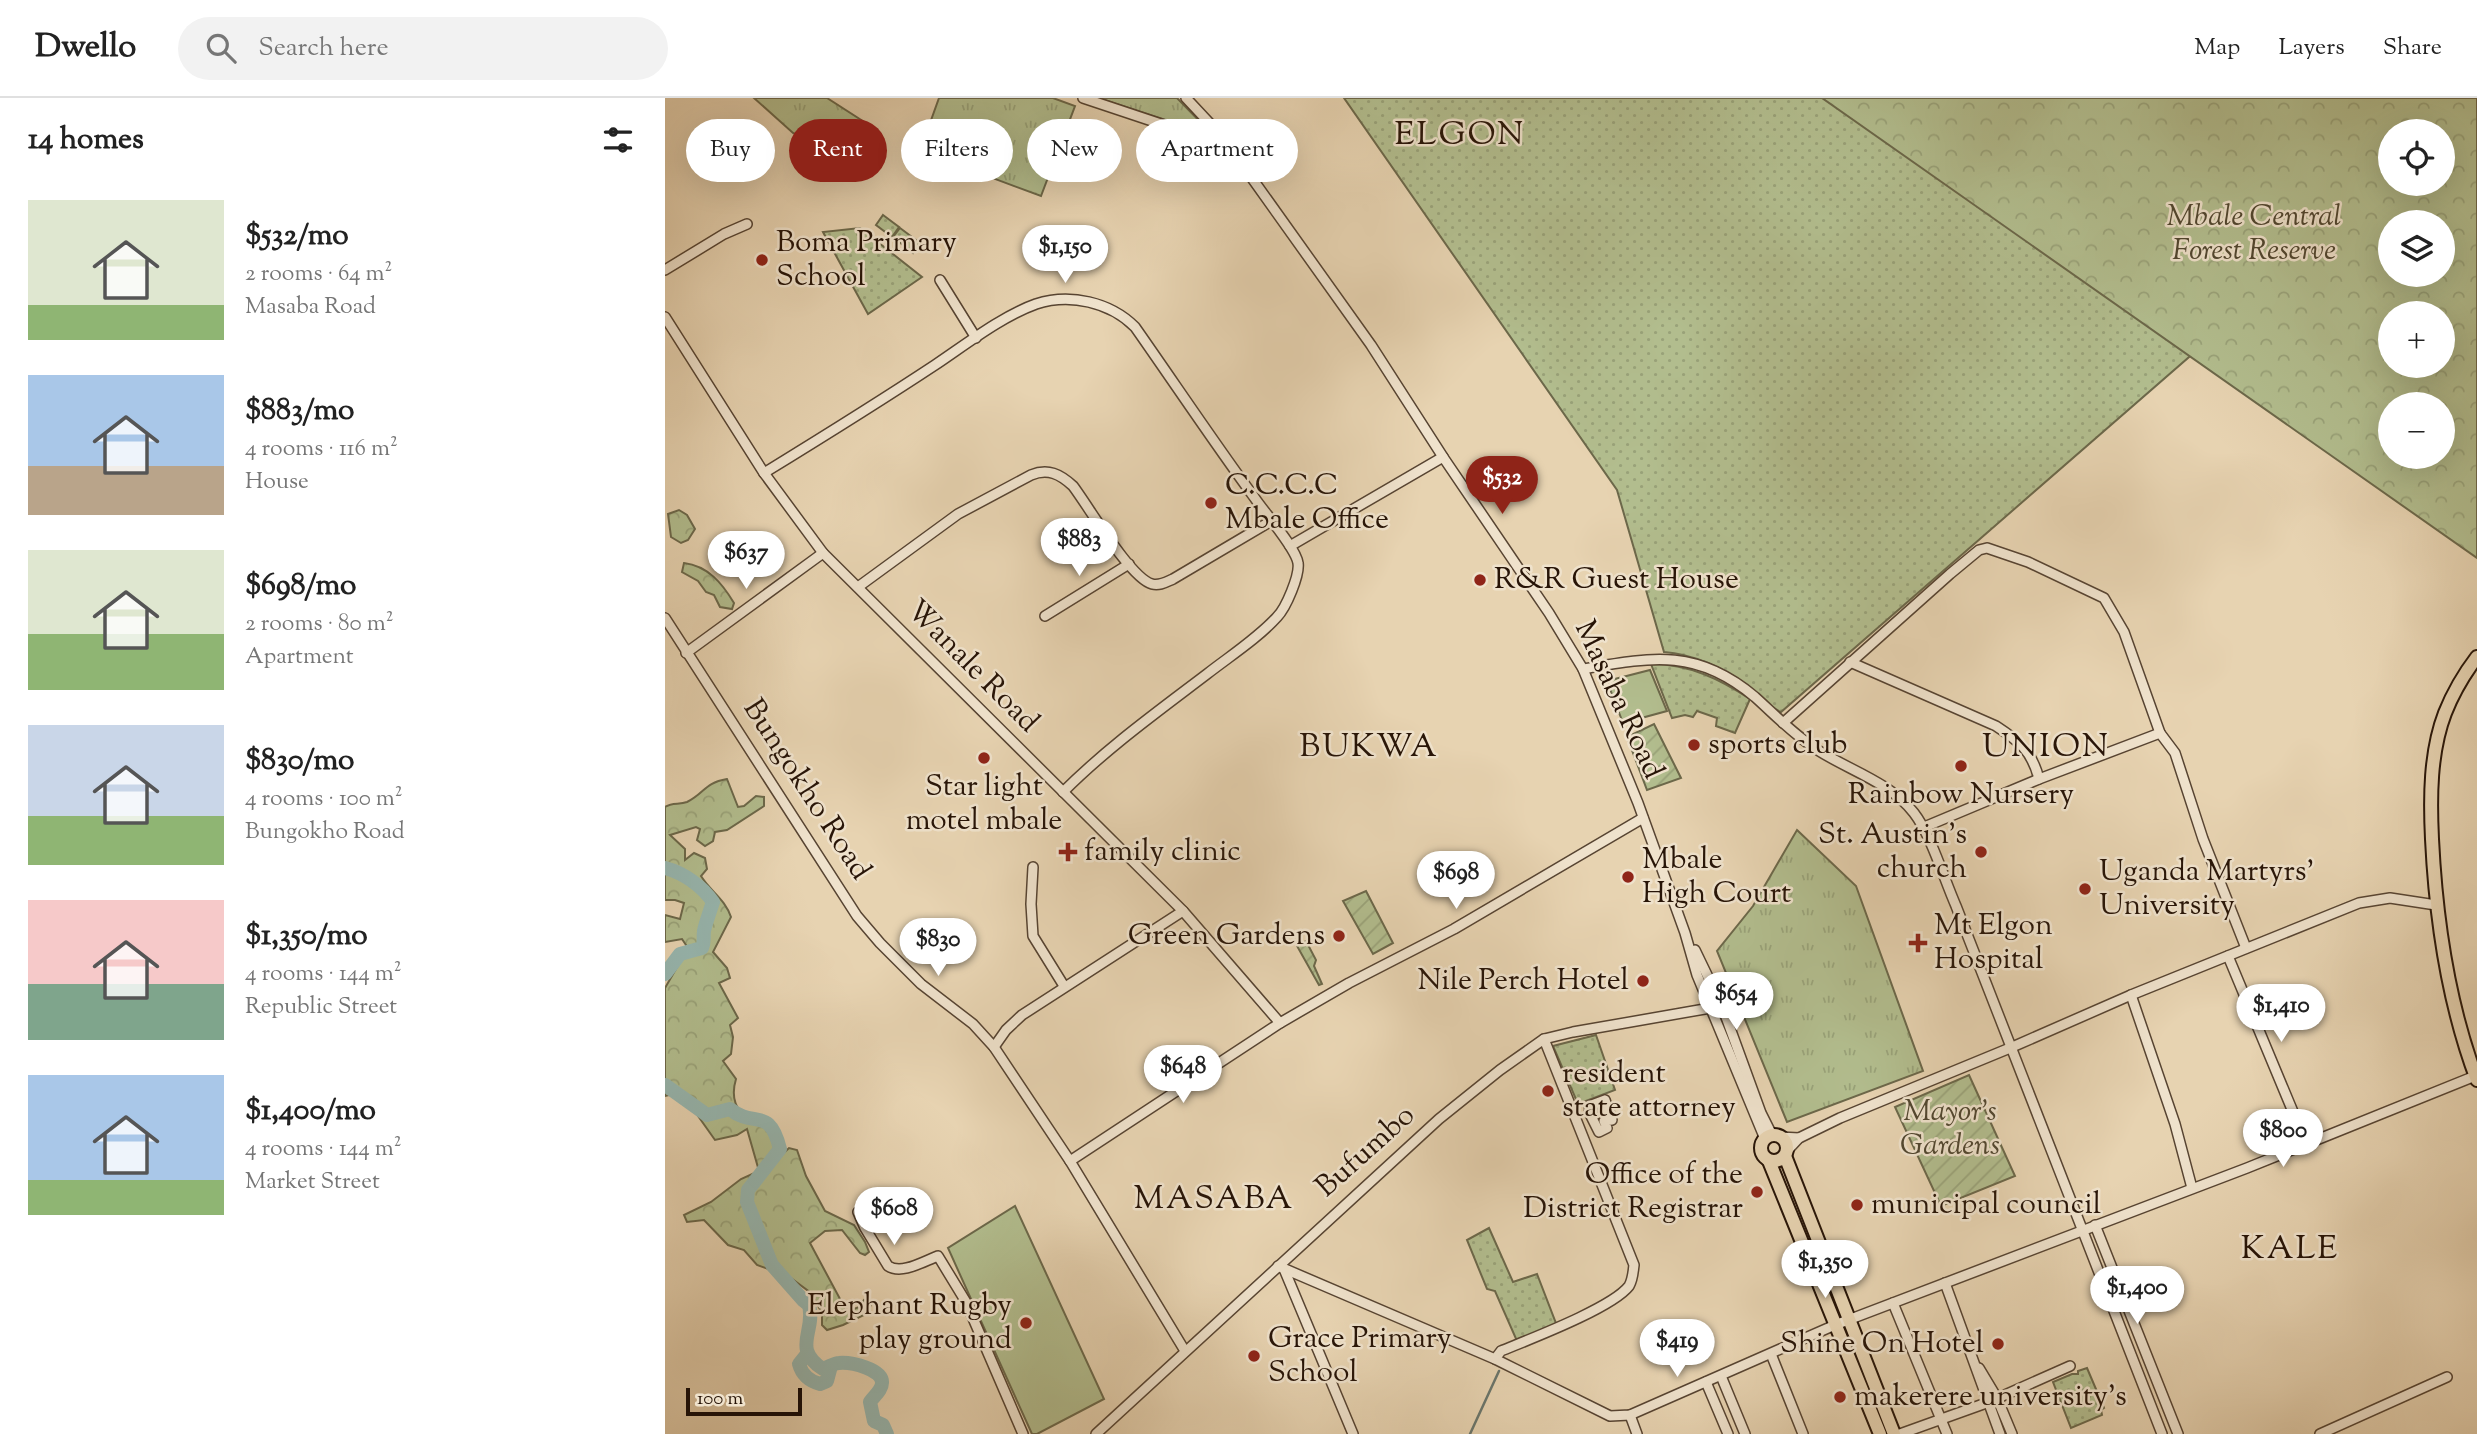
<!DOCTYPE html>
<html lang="en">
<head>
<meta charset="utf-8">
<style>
  :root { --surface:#fff; --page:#f2f2f2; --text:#222; --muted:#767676; --line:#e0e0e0; --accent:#8f2418 }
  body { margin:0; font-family:"Sorts Mill Goudy",serif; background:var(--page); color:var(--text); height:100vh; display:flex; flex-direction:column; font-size:26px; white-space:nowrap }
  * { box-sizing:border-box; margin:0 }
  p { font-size:23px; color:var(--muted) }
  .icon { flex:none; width:38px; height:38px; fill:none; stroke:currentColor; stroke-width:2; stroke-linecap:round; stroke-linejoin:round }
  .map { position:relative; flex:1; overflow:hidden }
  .side { display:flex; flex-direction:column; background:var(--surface); width:665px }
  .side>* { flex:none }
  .top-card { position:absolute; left:21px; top:21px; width:665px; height:63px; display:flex; gap:14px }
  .controls { position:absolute; left:1713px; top:21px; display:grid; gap:14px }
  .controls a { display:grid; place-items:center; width:77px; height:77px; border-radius:50%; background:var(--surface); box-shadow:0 7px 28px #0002; font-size:35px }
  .scale { position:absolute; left:21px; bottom:18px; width:116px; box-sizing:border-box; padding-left:7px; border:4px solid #271407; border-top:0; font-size:19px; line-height:24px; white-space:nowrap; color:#271407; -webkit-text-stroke:5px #efe2cc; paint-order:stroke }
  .price { position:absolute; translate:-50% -60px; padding:0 16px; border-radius:24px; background:#fff; color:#222; font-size:23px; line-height:46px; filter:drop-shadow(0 2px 4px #0008) }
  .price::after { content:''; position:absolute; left:50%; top:42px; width:21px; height:16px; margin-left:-10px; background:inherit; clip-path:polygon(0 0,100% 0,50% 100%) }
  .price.current { background:var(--accent); color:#fff }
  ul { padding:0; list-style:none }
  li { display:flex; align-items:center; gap:21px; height:175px; padding:0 28px }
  li span { display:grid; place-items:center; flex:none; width:196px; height:140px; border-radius:0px; color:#555 }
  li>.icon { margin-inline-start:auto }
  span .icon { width:84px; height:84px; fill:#fffc; stroke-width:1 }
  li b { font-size:30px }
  h2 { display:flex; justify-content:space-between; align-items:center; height:84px; padding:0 28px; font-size:30px }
  .tag { padding:0 24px; border-radius:32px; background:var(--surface); box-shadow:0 7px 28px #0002; font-size:24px; line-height:63px }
  .tag.current { background:var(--accent); color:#fff }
  header { display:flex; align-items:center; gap:42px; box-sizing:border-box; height:98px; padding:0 35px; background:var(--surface); border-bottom:2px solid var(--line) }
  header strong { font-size:33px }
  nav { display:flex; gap:38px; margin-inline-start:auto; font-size:24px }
  .search { width:490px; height:63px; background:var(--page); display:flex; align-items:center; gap:18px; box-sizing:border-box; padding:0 24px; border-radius:38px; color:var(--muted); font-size:26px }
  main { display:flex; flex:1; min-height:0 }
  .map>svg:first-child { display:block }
</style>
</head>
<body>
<header>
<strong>Dwello</strong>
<div class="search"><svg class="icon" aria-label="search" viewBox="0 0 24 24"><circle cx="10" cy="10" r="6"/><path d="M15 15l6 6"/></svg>Search here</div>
<nav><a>Map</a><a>Layers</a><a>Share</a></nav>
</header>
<main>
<section class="side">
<h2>14 homes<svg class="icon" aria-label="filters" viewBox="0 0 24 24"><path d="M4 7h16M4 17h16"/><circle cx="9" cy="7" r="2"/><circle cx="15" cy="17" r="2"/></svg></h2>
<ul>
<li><span style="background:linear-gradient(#dfe7d0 75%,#8fb573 0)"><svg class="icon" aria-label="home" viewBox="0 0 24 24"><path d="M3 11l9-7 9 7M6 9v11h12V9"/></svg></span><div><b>$532/mo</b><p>2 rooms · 64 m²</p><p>Masaba Road</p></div></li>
<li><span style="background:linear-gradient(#a9c7e8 65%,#b9a48a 0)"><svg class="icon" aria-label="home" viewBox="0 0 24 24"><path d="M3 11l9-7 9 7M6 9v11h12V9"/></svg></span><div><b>$883/mo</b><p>4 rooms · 116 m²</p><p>House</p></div></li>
<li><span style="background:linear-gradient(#dfe7d0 60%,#8fb573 0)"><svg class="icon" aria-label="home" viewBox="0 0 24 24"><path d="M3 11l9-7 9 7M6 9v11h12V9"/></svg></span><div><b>$698/mo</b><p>2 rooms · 80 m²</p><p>Apartment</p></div></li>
<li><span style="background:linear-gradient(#c9d6e8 65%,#8fb573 0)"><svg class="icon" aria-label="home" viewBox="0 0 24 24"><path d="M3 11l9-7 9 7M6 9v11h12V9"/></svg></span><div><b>$830/mo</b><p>4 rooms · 100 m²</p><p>Bungokho Road</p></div></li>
<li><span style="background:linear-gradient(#f6c9c9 60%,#7fa58c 0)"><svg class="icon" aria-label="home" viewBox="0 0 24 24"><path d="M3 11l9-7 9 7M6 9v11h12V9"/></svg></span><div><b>$1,350/mo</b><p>4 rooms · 144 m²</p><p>Republic Street</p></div></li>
<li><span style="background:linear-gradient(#a9c7e8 75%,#8fb573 0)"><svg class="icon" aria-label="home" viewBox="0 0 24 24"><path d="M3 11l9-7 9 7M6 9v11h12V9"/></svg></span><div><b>$1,400/mo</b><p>4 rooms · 144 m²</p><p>Market Street</p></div></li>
</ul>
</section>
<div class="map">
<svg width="1812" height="1336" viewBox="0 0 1812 1336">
  <defs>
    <pattern id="grass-dots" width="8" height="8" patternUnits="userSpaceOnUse" patternTransform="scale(1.75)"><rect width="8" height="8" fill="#b2bd8e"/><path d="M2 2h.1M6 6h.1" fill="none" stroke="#99a279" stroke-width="1.8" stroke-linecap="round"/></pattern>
    <pattern id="forest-crowns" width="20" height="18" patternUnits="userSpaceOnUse" patternTransform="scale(1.75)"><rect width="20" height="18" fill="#b2bd8e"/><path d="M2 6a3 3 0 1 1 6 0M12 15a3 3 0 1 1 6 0" fill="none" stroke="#99a279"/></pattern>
    <pattern id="park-tufts" width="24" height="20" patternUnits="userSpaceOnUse" patternTransform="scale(1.75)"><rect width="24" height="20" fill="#b2bd8e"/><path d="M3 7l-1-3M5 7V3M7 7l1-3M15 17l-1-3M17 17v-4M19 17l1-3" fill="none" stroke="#99a279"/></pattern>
    <pattern id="garden-furrows" width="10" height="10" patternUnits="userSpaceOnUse" patternTransform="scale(1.75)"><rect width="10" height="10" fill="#b2bd8e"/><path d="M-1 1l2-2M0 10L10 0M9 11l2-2" fill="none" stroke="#99a279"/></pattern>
  </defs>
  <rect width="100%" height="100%" fill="#e7d3b1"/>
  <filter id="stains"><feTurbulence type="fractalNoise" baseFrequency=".00286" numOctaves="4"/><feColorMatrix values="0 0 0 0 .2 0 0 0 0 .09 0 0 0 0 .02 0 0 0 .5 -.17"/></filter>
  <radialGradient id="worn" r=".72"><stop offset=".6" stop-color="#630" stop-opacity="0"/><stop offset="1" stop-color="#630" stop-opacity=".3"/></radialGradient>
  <g fill="url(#grass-dots)" stroke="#6c684a" stroke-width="2">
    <path d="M679,0H1347L1608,186L1116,614C1102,608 1093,595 1081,587C1057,569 1027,556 999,554L952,392Z"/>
    <path d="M218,117L234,129L227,139L211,127Z"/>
    <path d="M195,130L257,179L203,216L158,134Z"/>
    <path d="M235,130L255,145L248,155L228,139Z"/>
    <path d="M986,566C1024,566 1055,581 1085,601L1070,635L1051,628L1052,620L1032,613L1028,619L1020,617L1007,620Z"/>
    <path d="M931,937L950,992L913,1006L888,948Z"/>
    <path d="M824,1130L848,1184L872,1176L892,1228L852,1243L830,1193L822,1191L802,1142Z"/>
    <path d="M1422,1270L1439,1310L1436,1312L1437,1317L1406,1330L1388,1284L1407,1276H1413V1273Z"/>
  </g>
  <g fill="url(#forest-crowns)" stroke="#6c684a" stroke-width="2" fill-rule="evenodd">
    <path d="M1157,0H1812V460ZM1726,33H1778V86H1726ZM1726,124H1778V177H1726ZM1778,215V268H1726V215ZM1778,306V359H1726V306Z"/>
    <path d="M14,412L22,417L30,431L23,442L16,445L6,439L3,416Z"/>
    <path d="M19,465C43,468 57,485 69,505L67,511L55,509L49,497L41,494L33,483L17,474Z"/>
    <path d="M62,681L73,709L79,708L91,698L99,699V708L62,732L50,734L48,743L40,748L32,742L35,731L31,729L5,737L20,751V762L29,755L40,760L42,771L36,778C46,794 60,801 66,819L48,854L62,870L65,880L54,885L73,920L65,927L68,939L66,956L58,963L71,981C67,994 68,1005 76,1015C101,1017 107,1020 118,1043L110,1052L106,1067L124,1050L132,1052L141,1078L160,1113L189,1127L200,1144L204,1154L200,1157L195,1155L177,1132L160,1133L145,1145L182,1214L194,1209L199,1202L207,1205L201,1216L178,1227L162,1232L157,1227V1215L146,1195L123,1178L92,1167L79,1152L63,1147L39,1122L22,1124L19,1117L46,1104L76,1081L94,1073L82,1031L72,1037L50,1042L16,994L0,998V890L23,850L17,841L0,844V817L15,821L19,805L10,802H0V709C7,704 14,707 22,704C40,695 39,685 62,681Z"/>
  </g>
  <g fill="url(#park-tufts)" stroke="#6c684a" stroke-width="2">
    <path d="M89,0H162L204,27L167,54L128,35Z"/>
    <path d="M274,0H388L410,8L376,98L255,53Z"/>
    <path d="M434,0H512L549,38Z"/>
    <path d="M1132,732L1191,788L1258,973L1122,1024L1052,853L1088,808Z"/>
  </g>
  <g fill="url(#garden-furrows)" stroke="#6c684a" stroke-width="2">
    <path d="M989,626L1016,680L982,692L962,639Z"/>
    <path d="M701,793L728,845L708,856L678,803Z"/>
    <path d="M641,843L651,862L649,868L657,886L654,887L632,848Z"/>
    <path d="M1304,977L1350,1078L1276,1108L1230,1009Z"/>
  </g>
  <g fill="#b2bd8e" stroke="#6c684a" stroke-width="2">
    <path d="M985,572L1002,613L958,625L942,583Z"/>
    <path d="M350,1108L439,1301L372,1336H367L283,1150Z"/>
  </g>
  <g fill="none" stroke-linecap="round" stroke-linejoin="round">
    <path stroke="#6a766c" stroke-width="2.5" d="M805,1336L834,1273"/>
    <g stroke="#97b7b0" stroke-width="14">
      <path d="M0,770C19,775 37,788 48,804C46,810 40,827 39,833C38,840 40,843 37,850L15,856L0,876"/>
      <path d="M0,987L42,1017L65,1011C89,1031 104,1007 115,1051L83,1092L82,1104L107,1167L138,1202L144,1207C151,1234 126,1250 158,1271C164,1269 169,1265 174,1265C186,1264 218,1271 217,1285C217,1292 209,1298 205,1304L209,1323L218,1327L222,1336"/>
      <path d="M142,1256L134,1266C137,1277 144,1283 155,1286L162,1283L166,1268"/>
    </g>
    <defs>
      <g id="minor">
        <path d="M418,0L535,39L563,52"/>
        <path d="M521,0L552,33L579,69L706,247L778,359L884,515L918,571L973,705L1020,835L1032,877L1100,1041"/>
        <path d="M0,172L59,136L82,126"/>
        <path d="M275,182L311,240"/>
        <path d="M0,219L99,375L158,455L518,813L615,925"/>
        <path d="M99,375C156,340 214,304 270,267C300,247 337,218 371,206C405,195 445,204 470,229C510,286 548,343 589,399C599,414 631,450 633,465C635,477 621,510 612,519C592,541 565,558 542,576C492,614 442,650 398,694"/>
        <path d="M625,448L778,359"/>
        <path d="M193,489L293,416L366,377C383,370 395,376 408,388C424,409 465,480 487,486C495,488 501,484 508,481L606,423"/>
        <path d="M380,518L464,466"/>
        <path d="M0,520L192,818L215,845L256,886L308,926L329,949L405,1063L520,1253"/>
        <path d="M21,555L158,455"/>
        <path d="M1185,564L1331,628C1354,643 1367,653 1374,681"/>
        <path d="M918,571C987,559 1032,550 1090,599C1110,617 1128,636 1151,651C1183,672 1225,684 1249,715C1266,737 1279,781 1291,808L1497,1336"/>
        <path d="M1118,625L1285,476L1314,452L1322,450L1363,464L1439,500L1459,534L1495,635"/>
        <path d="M1257,730L1374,681L1495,635L1510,655L1538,741L1581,850"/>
        <path d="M368,769L366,806L368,838L399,888"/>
        <path d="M1030,852L1057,908L1096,1015L1107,1037"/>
        <path d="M1563,858L1641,1045"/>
        <path d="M1466,897L1510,1026L1527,1090"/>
        <path d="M329,949L341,932L357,917L518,813"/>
        <path d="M940,1002L942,1008L938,1010L940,1015L944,1013L947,1022L939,1023L942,1030L934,1034L924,1014L928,1013L924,1008L940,1002"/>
        <path d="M1115,1039L1134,1040"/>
        <path d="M1121,1054L1134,1040L1175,1020L1345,950L1466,897L1694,805L1725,800L1771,807"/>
        <path d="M405,1063L615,925L684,885L789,831L978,720"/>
        <path d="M193,1114L200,1130L223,1168C237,1177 259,1163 273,1158L301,1204L358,1336"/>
        <path d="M1430,1127L1513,1336"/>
        <path d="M613,1168L830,1261L945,1318L965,1317L1170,1227L1582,1070L1810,978"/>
        <path d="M619,1171L688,1336"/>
        <path d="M1280,1185L1335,1336"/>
        <path d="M1228,1205L1282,1336"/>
        <path d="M1106,1256L1138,1336"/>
        <path d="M830,1261L836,1253C865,1241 947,1210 964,1188C968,1181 968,1174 969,1167L879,941"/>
        <path d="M1314,1270L1332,1300L1347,1336"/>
        <path d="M1056,1278L1080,1336"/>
        <path d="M1041,1284L1063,1336"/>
        <path d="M965,1317L972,1336"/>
        <path d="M431,1336L774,1021L835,972L879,941L908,934L1057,908"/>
        <path d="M1235,1336L1324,1304L1405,1268"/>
        <path d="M1655,1336L1782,1279"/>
      </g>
      <g id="major">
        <path d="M1812,559C1799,576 1788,595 1780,615C1765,654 1765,700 1767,741C1771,823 1783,905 1812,982"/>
        <circle cx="1109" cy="1050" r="13"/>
        <path d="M1120,1058L1229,1336"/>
        <path d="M1104,1063L1215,1336"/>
      </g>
    </defs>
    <use href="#minor" stroke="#574432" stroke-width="12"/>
    <use href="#major" stroke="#271407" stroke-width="16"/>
    <use href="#minor" stroke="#efe2cc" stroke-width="9"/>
    <use href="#major" stroke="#e7d3b1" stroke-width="12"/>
  </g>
  <g fill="#8f2418" stroke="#efe2cc" stroke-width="2.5">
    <circle cx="97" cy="162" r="7"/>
    <circle cx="546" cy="405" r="7"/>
    <circle cx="815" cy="482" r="7"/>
    <circle cx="1029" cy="647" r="7"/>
    <circle cx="319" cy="660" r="7"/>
    <circle cx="1296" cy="668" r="7"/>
    <path d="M399.5 743.5h7v7h7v7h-7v7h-7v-7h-7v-7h7z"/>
    <circle cx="1316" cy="754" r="7"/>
    <circle cx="963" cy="779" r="7"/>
    <circle cx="1420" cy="791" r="7"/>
    <circle cx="674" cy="838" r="7"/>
    <path d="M1249.5 834.5h7v7h7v7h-7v7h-7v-7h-7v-7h7z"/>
    <circle cx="978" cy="883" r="7"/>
    <circle cx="883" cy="993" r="7"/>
    <circle cx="1092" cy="1094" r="7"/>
    <circle cx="1192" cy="1107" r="7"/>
    <circle cx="361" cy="1225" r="7"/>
    <circle cx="1333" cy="1246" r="7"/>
    <circle cx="589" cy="1258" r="7"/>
    <circle cx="1175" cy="1299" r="7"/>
  </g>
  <g text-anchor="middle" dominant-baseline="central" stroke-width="5" stroke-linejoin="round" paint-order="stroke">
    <g font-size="30" font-style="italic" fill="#514730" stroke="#efe2cc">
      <text x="1589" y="119">Mbale Central<tspan x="1589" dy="34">Forest Reserve</tspan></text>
      <text x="1285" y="1014">Mayor's<tspan x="1285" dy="34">Gardens</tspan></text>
    </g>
    <g font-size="30" fill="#271407" stroke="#efe2cc" text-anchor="start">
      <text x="111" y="145">Boma Primary<tspan x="111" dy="34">School</tspan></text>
      <text x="560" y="388">C.C.C.C<tspan x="560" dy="34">Mbale Office</tspan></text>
      <text x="829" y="482">R&amp;R Guest House</text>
      <text x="1043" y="647">sports club</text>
      <text x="319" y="689" text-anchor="middle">Star light<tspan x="319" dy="34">motel mbale</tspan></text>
      <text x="1296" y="697" text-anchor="middle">Rainbow Nursery</text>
      <text x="1302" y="737" text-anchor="end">St. Austin's<tspan x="1302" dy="34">church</tspan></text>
      <text x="419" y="754">family clinic</text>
      <text x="977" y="762">Mbale<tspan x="977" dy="34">High Court</tspan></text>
      <text x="1434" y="774">Uganda Martyrs'<tspan x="1434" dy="34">University</tspan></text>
      <text x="1269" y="828">Mt Elgon<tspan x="1269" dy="34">Hospital</tspan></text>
      <text x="660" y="838" text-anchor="end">Green Gardens</text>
      <text x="964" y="883" text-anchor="end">Nile Perch Hotel</text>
      <text x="897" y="976">resident<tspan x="897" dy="34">state attorney</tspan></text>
      <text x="1078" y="1077" text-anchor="end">Office of the<tspan x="1078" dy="34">District Registrar</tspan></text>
      <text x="1206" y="1107">municipal council</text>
      <text x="347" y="1208" text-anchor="end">Elephant Rugby<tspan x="347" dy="34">play ground</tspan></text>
      <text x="603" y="1241">Grace Primary<tspan x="603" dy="34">School</tspan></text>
      <text x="1319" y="1246" text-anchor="end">Shine On Hotel</text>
      <text x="1189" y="1299">makerere university's</text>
    </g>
    <g font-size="30" fill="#271407" stroke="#efe2cc">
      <text transform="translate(307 569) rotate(45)">Wanale Road</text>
      <text transform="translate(953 602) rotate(65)">Masaba Road</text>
      <text transform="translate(141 692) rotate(57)">Bungokho Road</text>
      <text transform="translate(701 1054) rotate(-42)">Bufumbo</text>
    </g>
    <g font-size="33" letter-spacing="2" fill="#271407" stroke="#efe2cc">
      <text x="795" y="38">ELGON</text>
      <text x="704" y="650">BUKWA</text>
      <text x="1381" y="650">UNION</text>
      <text x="549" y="1102">MASABA</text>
      <text x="1625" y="1152">KALE</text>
    </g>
  </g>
  <rect width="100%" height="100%" filter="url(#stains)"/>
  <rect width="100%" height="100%" fill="url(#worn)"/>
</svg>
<div class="controls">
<a><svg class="icon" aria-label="locate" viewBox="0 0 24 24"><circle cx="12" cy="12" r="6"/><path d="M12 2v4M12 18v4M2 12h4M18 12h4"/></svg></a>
<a><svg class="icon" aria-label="layers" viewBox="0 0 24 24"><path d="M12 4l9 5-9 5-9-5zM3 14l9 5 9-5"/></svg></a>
<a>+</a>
<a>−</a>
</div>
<div class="scale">100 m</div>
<b class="price" style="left:400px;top:187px">$1,150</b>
<b class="price current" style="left:837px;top:418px">$532</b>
<b class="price" style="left:414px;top:480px">$883</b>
<b class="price" style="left:81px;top:493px">$637</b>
<b class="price" style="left:791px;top:813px">$698</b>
<b class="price" style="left:273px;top:880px">$830</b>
<b class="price" style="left:1071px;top:934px">$654</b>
<b class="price" style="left:1616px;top:946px">$1,410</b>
<b class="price" style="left:518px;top:1007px">$648</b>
<b class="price" style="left:1618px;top:1071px">$800</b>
<b class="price" style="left:229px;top:1149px">$608</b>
<b class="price" style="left:1160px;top:1202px">$1,350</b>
<b class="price" style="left:1472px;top:1228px">$1,400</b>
<b class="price" style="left:1012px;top:1281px">$419</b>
<div class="top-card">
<a class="tag">Buy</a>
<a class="tag current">Rent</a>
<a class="tag">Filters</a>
<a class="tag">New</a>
<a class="tag">Apartment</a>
</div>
</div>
</main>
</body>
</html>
